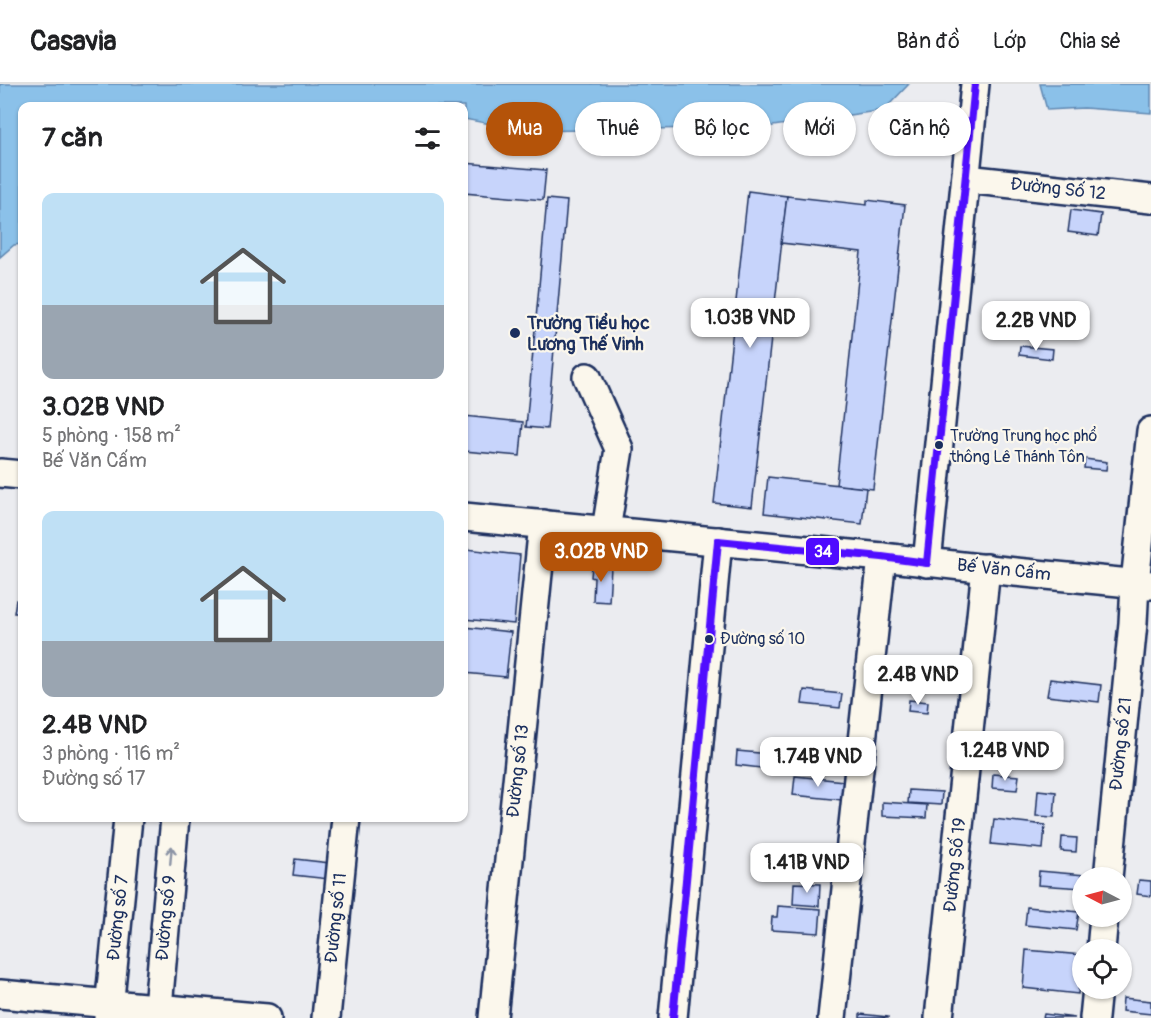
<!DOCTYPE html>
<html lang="vi">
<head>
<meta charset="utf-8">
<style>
  :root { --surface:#fff; --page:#f6f6f6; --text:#202124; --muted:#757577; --line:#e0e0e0; --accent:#b45309 }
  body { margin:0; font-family:Pangolin,sans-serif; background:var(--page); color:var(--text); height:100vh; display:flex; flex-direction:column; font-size:22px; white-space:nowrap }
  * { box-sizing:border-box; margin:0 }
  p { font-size:20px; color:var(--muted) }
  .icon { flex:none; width:33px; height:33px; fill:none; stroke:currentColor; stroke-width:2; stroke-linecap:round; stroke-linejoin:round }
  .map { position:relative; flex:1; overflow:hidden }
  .panel { position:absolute; left:18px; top:18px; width:450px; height:720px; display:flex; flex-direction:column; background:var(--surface); border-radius:12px; box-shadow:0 2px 4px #0004 }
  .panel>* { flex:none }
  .guide { position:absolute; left:486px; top:18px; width:570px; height:54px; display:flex; gap:12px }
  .needle { width:39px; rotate:276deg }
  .buttons { position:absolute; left:1072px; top:783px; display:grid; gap:12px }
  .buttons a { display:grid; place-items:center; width:60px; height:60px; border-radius:50%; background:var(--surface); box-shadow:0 2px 4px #0004; font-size:30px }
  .price { position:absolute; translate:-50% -51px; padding:0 14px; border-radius:12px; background:#fff; color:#222; font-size:20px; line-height:39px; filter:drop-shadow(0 2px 3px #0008) }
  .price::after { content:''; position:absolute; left:50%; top:36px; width:18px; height:14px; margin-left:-9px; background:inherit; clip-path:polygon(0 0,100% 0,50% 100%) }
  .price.on { background:var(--accent); color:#fff }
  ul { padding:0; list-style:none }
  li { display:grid; align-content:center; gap:12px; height:318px; padding:0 24px }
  li span { display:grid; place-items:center; height:186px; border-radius:12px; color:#555 }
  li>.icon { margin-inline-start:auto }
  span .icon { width:108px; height:108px; fill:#fffc; stroke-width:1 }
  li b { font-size:26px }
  h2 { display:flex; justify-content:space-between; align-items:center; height:72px; padding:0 24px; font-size:26px }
  .tag { padding:0 21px; border-radius:27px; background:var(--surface); box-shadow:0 2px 4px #0004; font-size:21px; line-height:54px }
  .tag.on { background:var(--accent); color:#fff }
  header { display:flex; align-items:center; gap:36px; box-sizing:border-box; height:84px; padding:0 30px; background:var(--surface); border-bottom:2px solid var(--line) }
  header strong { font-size:28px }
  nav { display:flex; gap:33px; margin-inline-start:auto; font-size:21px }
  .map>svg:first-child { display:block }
</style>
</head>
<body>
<header>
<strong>Casavia</strong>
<nav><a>Bản đồ</a><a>Lớp</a><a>Chia sẻ</a></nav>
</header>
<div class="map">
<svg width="1151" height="934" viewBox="0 0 1151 934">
  <rect width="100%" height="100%" fill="#ebecf0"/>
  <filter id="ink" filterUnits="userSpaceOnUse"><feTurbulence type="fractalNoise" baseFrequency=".0167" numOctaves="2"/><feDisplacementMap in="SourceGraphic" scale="12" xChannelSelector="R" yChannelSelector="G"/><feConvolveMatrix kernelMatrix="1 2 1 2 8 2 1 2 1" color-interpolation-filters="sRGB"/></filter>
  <g filter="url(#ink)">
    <g fill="#8bc1e9" stroke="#5e87b1" stroke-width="1.5">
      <path d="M0,0H909L884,26L766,43L527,47L464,35V22H22V160L14,161L0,173Z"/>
      <path d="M1040,0H1151V29L1084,24L1047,26Z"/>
    </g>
    <g fill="#c7d4fb" stroke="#1b2f5e" stroke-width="1.5">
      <path d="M464,79L546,86L543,116L464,109Z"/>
      <path d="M748,107L787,112L752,423L714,419Z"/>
      <path d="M787,112L867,121V116L905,121L873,405L836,401L861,168L781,159Z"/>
      <path d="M547,115L567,117L547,345L526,343Z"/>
      <path d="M1071,126L1101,130L1098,152L1068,148Z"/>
      <path d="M1020,262L1053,265L1052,275L1019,271Z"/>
      <path d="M464,332L523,338L520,372L464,367Z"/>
      <path d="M1085,375L1107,378L1106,386L1084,384Z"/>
      <path d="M768,393L866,404L862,440L764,429Z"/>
      <path d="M466,465L520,471L514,540L464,535V489Z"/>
      <path d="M592,482L611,483L609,518L593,517L594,494L591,493Z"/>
      <path d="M16,516L22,517V529H14Z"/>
      <path d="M464,543L511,548L506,593L464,589Z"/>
      <path d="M1050,595L1101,601L1099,618L1047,612Z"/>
      <path d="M804,606L842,610L840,624L802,620Z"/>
      <path d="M909,616L928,618L927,629L908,627Z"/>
      <path d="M737,667L770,670L769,685L736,681Z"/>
      <path d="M993,690L1019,692L1017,706L992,704Z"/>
      <path d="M795,692L844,697L842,716L793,711Z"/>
      <path d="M909,706L942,708L941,721L908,719Z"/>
      <path d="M1038,706L1056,708L1054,733L1036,732Z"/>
      <path d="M882,718L927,721L926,734L882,732Z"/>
      <path d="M994,735L1045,741L1043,765L991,760Z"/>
      <path d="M1062,753L1077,754L1076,768L1061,767Z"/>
      <path d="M295,775L330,779L329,795L293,791Z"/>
      <path d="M1039,787L1085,791V794H1083V804L1038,801Z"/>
      <path d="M1139,796L1151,797V812L1137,810Z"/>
      <path d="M794,799L820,800L819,822L793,820Z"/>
      <path d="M778,822L821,825L819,849L771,846L772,833H777Z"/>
      <path d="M1027,823L1079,828L1076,846L1025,841Z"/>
      <path d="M1026,866L1082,871L1078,910L1023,904Z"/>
      <path d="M1123,914L1151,917V930L1122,927Z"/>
      <path d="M860,930L888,933V934H860Z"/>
      <path d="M1044,930L1075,934H1043Z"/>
    </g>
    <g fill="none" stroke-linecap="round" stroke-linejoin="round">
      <defs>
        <g id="minor">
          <path d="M966,95L1151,115"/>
          <path d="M587,293L619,365L606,446"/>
          <path d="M0,389L22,391"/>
          <path d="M464,433L882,473L1015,488L1151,501"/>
          <path d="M927,479L975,0"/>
          <path d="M1108,794L1133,539L1135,499L1151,347"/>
          <path d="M1101,866L1104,832"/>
          <path d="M0,910L267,934"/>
          <path d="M108,934L128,734"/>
          <path d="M157,934L175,734"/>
          <path d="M326,934L346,734"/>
          <path d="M493,934L543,440"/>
          <path d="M673,934L718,457"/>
          <path d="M832,934L882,473"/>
          <path d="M939,934L986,484"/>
          <path d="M1094,934L1097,904"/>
        </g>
      </defs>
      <use href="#minor" stroke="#1b2f5e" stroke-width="32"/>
      <use href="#minor" stroke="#fbf7ec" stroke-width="27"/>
      <defs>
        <g id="bus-1">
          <path d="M718,457L882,473L927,479"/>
          <path d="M927,479L975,0"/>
          <path d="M673,934L718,457"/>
        </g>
      </defs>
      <use href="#bus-1" stroke="#fbf7ec" stroke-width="12"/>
      <use href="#bus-1" stroke="#4f0aff" stroke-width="8"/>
    </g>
    <defs><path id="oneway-shaft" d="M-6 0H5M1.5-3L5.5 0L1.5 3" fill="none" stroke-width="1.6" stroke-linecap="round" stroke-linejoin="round" transform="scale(1.5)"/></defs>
    <use stroke="#8b93a5" href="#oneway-shaft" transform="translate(171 771) rotate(-85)"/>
  </g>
  <g fill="#1b2f5e" stroke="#fbf7ec" stroke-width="2">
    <circle cx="515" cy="249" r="6"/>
    <circle cx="939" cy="361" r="5"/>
    <circle cx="709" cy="555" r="5"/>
  </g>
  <g text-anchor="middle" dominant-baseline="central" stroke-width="4.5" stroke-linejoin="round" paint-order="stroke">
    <g font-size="16" fill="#1b2f5e" stroke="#fbf7ec" text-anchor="start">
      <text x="950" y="352">Trường Trung học phổ<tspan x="950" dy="21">thông Lê Thánh Tôn</tspan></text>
      <text x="720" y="555">Đường số 10</text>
    </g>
    <g font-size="18" fill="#1b2f5e" stroke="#fbf7ec">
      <text transform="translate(1058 105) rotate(6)">Đường Số 12</text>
      <text transform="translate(1004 486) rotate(6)">Bế Văn Cấm</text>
      <text transform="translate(1121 660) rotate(-84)">Đường số 21</text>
      <text transform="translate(518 687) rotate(-84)">Đường số 13</text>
      <text transform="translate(955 781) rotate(-84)">Đường Số 19</text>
      <text transform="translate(118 834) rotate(-84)">Đường số 7</text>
      <text transform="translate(166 834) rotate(-85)">Đường số 9</text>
      <text transform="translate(336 834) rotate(-84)">Đường số 11</text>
    </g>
    <g font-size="18" font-weight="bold" fill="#1b2f5e" stroke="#fbf7ec" text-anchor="start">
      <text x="527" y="239">Trường Tiểu học<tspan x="527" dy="21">Lương Thế Vinh</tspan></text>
    </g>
  </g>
  <rect stroke="#fbf7ec" stroke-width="2" x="805" y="453" width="35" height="29" rx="6" fill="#4f0aff"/>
  <g font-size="16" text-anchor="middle" font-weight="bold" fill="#fff">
    <text x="823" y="473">34</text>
  </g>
</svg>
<div class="buttons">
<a><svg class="needle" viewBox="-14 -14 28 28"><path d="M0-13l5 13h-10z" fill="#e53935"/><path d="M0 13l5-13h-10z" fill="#757577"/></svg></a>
<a><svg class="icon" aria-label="locate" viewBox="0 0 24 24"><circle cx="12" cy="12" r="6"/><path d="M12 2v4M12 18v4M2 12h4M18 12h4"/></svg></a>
</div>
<b class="price" style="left:750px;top:265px">1.03B VND</b>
<b class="price" style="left:1036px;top:268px">2.2B VND</b>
<b class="price on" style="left:601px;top:499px">3.02B VND</b>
<b class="price" style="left:918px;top:622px">2.4B VND</b>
<b class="price" style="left:1005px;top:698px">1.24B VND</b>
<b class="price" style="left:818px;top:704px">1.74B VND</b>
<b class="price" style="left:807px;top:810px">1.41B VND</b>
<div class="guide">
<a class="tag on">Mua</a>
<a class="tag">Thuê</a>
<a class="tag">Bộ lọc</a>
<a class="tag">Mới</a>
<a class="tag">Căn hộ</a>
</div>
<section class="panel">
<h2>7 căn<svg class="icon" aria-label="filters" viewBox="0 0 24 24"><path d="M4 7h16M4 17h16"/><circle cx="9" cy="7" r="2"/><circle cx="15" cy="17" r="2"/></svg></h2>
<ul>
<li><span style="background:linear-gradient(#bfe0f5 60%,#9aa5b1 0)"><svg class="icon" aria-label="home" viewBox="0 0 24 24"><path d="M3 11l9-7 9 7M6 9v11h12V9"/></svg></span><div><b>3.02B VND</b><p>5 phòng · 158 m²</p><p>Bế Văn Cấm</p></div></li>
<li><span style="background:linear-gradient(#bfe0f5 70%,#9aa5b1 0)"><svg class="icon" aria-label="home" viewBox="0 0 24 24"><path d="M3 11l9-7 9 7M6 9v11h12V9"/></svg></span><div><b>2.4B VND</b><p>3 phòng · 116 m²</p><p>Đường số 17</p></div></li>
</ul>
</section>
</div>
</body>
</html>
